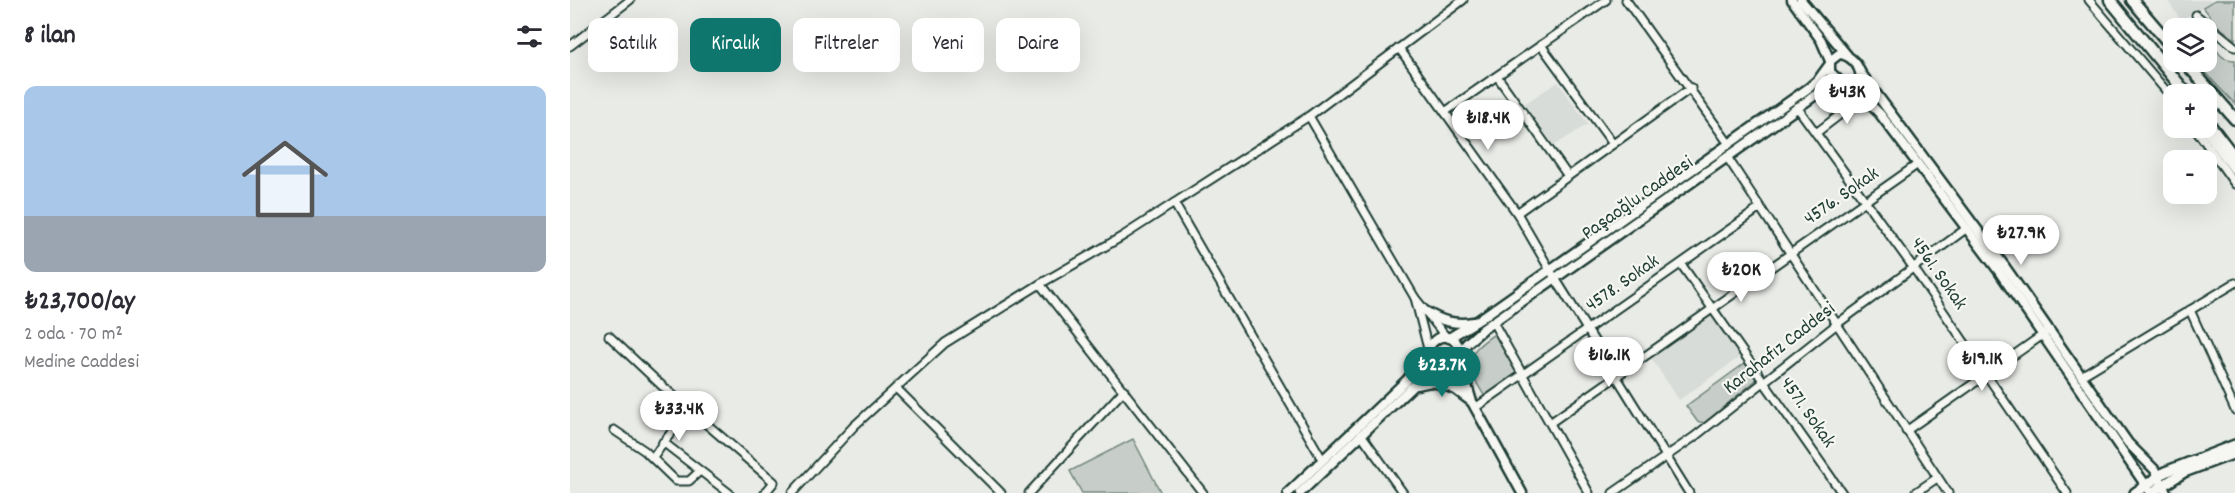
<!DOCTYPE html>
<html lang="tr">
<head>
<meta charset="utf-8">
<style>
  :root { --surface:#fff; --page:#f7f7f7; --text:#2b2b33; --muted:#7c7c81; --line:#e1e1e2; --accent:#0f766e }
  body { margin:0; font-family:Dekko,sans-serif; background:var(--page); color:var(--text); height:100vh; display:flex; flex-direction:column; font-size:22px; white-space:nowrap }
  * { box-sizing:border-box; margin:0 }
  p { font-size:20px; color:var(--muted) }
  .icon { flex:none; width:33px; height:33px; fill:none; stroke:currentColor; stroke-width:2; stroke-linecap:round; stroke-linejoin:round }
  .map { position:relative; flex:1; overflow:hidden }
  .side { display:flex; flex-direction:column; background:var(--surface); width:570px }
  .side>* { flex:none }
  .guide { position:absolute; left:18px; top:18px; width:570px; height:54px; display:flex; gap:12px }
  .buttons { position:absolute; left:1593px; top:18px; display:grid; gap:12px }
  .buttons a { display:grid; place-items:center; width:54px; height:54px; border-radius:12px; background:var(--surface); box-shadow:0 6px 24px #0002; font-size:30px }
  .price { position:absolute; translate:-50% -51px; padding:0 14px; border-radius:21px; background:#fff; color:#222; font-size:20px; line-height:39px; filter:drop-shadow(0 2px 3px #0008) }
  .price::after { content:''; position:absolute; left:50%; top:36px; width:18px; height:14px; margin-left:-9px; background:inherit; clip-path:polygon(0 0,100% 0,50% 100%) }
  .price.active { background:var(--accent); color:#fff }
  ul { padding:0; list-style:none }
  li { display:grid; align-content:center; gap:12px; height:318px; padding:0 24px }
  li+li { border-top:2px solid var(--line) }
  li span { display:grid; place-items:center; height:186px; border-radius:12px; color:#555 }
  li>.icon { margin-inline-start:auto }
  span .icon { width:108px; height:108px; fill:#fffc; stroke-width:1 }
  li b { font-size:26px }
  h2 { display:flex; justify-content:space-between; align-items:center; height:72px; padding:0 24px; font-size:26px }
  .chip { padding:0 21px; border-radius:12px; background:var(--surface); box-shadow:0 6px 24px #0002; font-size:21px; line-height:54px }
  .chip.active { background:var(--accent); color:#fff }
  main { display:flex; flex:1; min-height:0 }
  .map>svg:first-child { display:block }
</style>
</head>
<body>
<main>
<section class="side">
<h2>8 ilan<svg class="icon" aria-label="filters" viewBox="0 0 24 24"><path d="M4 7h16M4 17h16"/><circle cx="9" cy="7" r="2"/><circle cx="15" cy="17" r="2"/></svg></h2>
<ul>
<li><span style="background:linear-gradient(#a9c7e8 70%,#9aa5b1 0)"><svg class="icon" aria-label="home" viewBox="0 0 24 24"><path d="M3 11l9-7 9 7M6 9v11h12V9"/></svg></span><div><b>₺23,700/ay</b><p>2 oda · 70 m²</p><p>Medine Caddesi</p></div></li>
</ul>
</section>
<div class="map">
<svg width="1665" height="493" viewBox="0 0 1665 493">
  <rect width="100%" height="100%" fill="#e9ebe7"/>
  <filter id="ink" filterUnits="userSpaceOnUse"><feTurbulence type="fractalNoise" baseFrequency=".0167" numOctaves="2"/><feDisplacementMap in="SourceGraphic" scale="12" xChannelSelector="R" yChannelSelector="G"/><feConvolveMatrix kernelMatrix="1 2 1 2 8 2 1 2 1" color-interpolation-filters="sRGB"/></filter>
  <g filter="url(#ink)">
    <g fill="#d8dcd8">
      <path d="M1597,0H1645L1611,20Z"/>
      <path d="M988,82L1018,124L984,146L954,104Z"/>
      <path d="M1142,315L1148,316L1173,355L1109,400L1081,358Z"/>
    </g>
    <g fill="#c7cec9" stroke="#73867e" stroke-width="1.5">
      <path d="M1645,0H1665V39L1648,26L1633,7Z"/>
      <path d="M1637,38C1650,47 1644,59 1665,60V104L1625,62H1636Z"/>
      <path d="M926,333L950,375L917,400C896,366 889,357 926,333Z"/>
      <path d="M1178,361L1191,376L1134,423L1127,421L1116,406Z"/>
      <path d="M563,439L591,493H512L500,471Z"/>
    </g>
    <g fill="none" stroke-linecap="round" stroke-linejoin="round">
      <defs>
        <g id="minor">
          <path d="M1056,0L1159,144"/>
          <path d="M1519,0L1604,100"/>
          <path d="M1626,15L1665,47"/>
          <path d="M971,45L1043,144"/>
          <path d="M0,46L60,0"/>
          <path d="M829,48L947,213L980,270L1119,493"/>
          <path d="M927,76L998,176"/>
          <path d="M1227,107L1343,267L1497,493"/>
          <path d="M875,112L1036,0"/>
          <path d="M739,116L845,298"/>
          <path d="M1625,128L1665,184"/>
          <path d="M1246,133L1293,97"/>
          <path d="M1157,157L1378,493"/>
          <path d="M604,203L752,459"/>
          <path d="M947,213L1121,88"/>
          <path d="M1111,264L1272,493"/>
          <path d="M470,284L633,493"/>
          <path d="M1620,310L1665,410"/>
          <path d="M923,322L1019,493"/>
          <path d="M39,336L90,384L204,482L195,493"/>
          <path d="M858,349L845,298L876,337"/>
          <path d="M1511,376L1665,283"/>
          <path d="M326,388L431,493"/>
          <path d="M905,408L1190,208"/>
          <path d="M980,423L1348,164"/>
          <path d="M44,430L75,451L106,481H119L130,471"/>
          <path d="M1336,431L1474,334"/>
          <path d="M791,434L833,493"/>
          <path d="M93,442L159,493"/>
          <path d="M83,458C95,440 105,424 125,414"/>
          <path d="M222,493L284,426L375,343L470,284L553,236L739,116L893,0"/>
          <path d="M459,493L554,390"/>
          <path d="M1043,493L1124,437L1267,324L1397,228"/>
          <path d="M1345,493L1367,478"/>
        </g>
        <g id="tertiary">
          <path d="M1222,0L1251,40L1260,61"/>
          <path d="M1231,0L1277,55"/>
          <path d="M1269,54C1281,55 1289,65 1291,76L1285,85H1274L1260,72V61Z"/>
          <path d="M1290,72L1435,267L1558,443L1586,471L1596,493"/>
          <path d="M1278,86L1293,97L1310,114L1428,270L1579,490"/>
          <path d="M855,311C871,321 884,325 903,322"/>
          <path d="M879,338L907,321L1240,87L1248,80L1259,65"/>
          <path d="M890,354L897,343L913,329L1247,94L1258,88L1274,85"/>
          <path d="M889,359L902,402"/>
          <path d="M873,369L895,393"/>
          <path d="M847,385L861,382L874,385L886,390L902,402L952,493"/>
          <path d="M718,493L837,380L858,353"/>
          <path d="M730,493L849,380C854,376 859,372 865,370C870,368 874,370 879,368C888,365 893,354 888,345C874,322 841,353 869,368"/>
        </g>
        <g id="secondary">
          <path d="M1565,493L1595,472L1665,445"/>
          <path d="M1581,493L1614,472L1665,453"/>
        </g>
        <path id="primary" d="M1635,128L1665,169"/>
        <g id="trunk">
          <path d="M1540,0L1617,94"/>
          <path d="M1562,0L1604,49"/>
          <path d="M1615,62L1665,119"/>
          <path d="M1636,120L1665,158"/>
        </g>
      </defs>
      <use href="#minor" stroke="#1f3d34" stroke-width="11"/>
      <use href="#tertiary" stroke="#1f3d34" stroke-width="13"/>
      <use href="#secondary" stroke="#1f3d34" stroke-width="14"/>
      <use href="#primary" stroke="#1f3d34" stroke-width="15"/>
      <use href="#trunk" stroke="#1f3d34" stroke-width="15"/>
      <use href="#minor" stroke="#f6f6f2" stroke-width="7"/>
      <use href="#tertiary" stroke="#f6f6f2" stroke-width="8"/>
      <use href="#secondary" stroke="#f6f6f2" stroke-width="9"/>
      <use href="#primary" stroke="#f6f6f2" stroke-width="10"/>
      <use href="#trunk" stroke="#f6f6f2" stroke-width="10"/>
    </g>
  </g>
  <g text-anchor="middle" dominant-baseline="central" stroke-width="4.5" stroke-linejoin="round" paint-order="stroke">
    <g font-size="20" fill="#1f3d34" stroke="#f6f6f2">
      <text transform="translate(1272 197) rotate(-35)">4576. Sokak</text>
      <text transform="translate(1068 199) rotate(-35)">Paşaoğlu Caddesi</text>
      <text transform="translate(1368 274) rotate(55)">4561. Sokak</text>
      <text transform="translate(1053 284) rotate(-35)">4578. Sokak</text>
      <text transform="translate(1210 349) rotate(-38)">Karahafız Caddesi</text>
      <text transform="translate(1237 413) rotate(55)">4571. Sokak</text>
    </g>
  </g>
</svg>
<div class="buttons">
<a><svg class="icon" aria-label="layers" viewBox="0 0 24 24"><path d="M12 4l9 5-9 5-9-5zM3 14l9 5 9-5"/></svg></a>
<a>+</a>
<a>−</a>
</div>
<b class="price" style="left:1277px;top:125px">₺43K</b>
<b class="price" style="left:918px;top:151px">₺18.4K</b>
<b class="price" style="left:1451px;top:266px">₺27.9K</b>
<b class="price" style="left:1171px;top:303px">₺20K</b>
<b class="price" style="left:1039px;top:388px">₺16.1K</b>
<b class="price" style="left:1412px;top:392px">₺19.1K</b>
<b class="price active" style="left:872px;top:398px">₺23.7K</b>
<b class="price" style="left:109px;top:442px">₺33.4K</b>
<div class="guide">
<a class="chip">Satılık</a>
<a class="chip active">Kiralık</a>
<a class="chip">Filtreler</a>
<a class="chip">Yeni</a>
<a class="chip">Daire</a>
</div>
</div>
</main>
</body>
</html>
